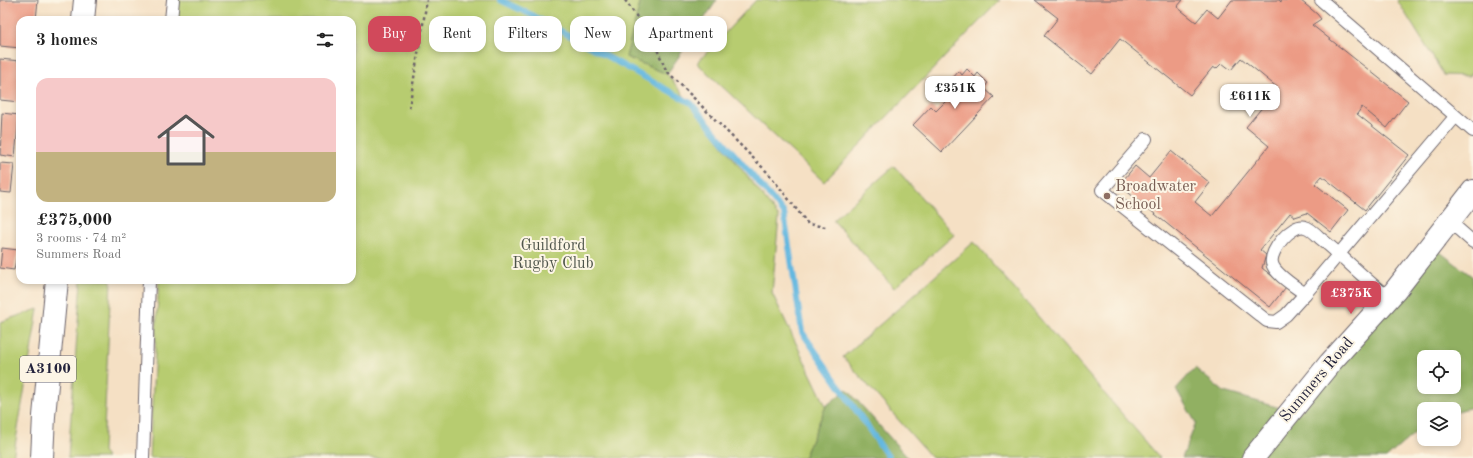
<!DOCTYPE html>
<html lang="en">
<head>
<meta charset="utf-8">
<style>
  :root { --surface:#fff; --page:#f6f6f6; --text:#222; --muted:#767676; --accent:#d1495b }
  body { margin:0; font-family:"Old Standard TT",serif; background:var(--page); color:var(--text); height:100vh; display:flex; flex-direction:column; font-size:15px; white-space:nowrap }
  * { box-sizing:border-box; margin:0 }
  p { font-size:13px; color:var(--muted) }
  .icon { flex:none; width:22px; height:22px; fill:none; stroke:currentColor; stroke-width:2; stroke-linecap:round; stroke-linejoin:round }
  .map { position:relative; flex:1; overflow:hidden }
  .sheet { position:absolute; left:16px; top:16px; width:340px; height:268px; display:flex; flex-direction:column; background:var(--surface); border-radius:12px; box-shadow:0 2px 6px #0003 }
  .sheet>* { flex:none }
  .top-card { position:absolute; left:368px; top:16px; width:380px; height:36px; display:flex; gap:8px }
  .controls { position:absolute; left:1417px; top:350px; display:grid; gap:8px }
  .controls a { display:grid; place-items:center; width:44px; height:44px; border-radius:8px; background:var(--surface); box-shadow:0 2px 6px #0003; font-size:20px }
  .price { position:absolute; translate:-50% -34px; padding:0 9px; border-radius:8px; background:#fff; color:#222; font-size:13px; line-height:26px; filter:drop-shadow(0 1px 2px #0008) }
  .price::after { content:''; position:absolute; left:50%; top:24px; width:12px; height:9px; margin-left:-6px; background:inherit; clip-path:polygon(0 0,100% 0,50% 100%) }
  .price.selected { background:var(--accent); color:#fff }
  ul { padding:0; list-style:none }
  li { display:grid; align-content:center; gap:8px; height:212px; padding:0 20px }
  li span { display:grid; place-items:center; height:124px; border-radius:12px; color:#555 }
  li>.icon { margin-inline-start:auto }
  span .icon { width:72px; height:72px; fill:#fffc; stroke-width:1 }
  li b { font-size:17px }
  h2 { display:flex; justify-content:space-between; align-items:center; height:48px; padding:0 20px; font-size:17px }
  .tag { padding:0 14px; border-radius:12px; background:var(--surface); box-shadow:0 2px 6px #0003; font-size:14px; line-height:36px }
  .tag.selected { background:var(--accent); color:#fff }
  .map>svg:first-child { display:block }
</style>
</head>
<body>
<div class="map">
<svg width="1473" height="458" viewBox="0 0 1473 458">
  <rect width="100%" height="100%" fill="#fcf5e5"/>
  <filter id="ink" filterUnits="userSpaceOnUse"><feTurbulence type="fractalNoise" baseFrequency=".025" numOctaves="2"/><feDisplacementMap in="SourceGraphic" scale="8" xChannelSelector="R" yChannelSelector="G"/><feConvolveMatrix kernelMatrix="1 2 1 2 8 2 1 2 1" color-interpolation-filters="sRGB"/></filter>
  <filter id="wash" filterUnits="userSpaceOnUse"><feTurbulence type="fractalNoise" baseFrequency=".012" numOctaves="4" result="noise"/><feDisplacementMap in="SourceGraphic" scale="16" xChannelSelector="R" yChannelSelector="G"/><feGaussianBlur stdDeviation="0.9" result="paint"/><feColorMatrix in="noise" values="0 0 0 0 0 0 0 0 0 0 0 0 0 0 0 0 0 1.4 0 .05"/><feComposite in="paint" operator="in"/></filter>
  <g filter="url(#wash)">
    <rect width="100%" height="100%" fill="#f5e0c4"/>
    <g fill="#b7cc70" stroke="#6c7756">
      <path d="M176,0H641L626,57L667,74L779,217L772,293L826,406L804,458H149L159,280H352V20H175Z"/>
      <path d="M756,0H1000L824,182L697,63Z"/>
      <path d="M1397,0H1473V72L1470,76L1444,75Z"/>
      <path d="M894,166L954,235L894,288L833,220Z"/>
      <path d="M974,242L1160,458H932L843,357Z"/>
      <path d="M81,280H111L103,451L107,458H68Z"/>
      <path d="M38,309L13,458H0V322Z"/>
    </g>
    <g fill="#91b062" stroke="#5a694e" fill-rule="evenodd">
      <path d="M641,0H717L667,74L626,57Z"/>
      <path d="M1436,249L1473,277V407L1454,412V409H1424V425L1386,458H1182L1196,423L1176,389L1195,368L1224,392L1298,413ZM1424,357H1454V387H1424Z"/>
      <path d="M847,389L908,458H804L826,406Z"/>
    </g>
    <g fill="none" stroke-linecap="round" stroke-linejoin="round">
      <path stroke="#64b8e0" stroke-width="6" d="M500,0L534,16L691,103L784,213L802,332L889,458"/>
    </g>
    <g id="blocks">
      <g fill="#ec9b85">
        <path d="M0,0H38L36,20H20V48L0,46Z"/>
        <path d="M1035,0H1183L1177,7L1196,22L1207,9L1218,18L1232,0H1279L1281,2V0H1300L1317,14L1321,19L1312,25L1408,101L1387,128L1362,107L1357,114L1409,155L1365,210L1322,176L1315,184L1348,210L1331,232L1307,213L1295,217L1290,213L1260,250L1266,255L1262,268L1286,287L1270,307L1119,185L1135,166L1149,178L1171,151L1210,183L1195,202L1212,216L1269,146L1246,127L1278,88L1241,58L1231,70L1222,63L1216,69L1213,67L1190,95L1120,39L1092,74L1044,36L1058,18Z"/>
        <path d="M0,59L20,61V102L0,100Z"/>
        <path d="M967,69L975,77L978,73L988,83L984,88L994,97L942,152L913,125L931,106L936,111L951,96L943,89L959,71L962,75Z"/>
        <path d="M2,113L19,115L15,157L0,155Z"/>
        <path d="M0,163L14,164L11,193L0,192Z"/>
        <path d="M2,248L18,250L14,270L0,268Z"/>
      </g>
    </g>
  </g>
  <g filter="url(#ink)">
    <use href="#blocks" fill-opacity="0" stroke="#6c646b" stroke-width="1"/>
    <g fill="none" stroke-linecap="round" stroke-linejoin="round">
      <defs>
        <g id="service">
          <path d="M1321,0L1473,131"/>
          <path d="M171,20L173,0"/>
          <path d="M1146,139L1102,190L1267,321L1276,322L1286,315L1305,294L1455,117"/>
          <path d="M1449,221L1473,242"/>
          <path d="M1305,294C1296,287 1274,274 1272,263C1269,251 1292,223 1305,227C1310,228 1316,234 1320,238C1344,257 1364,279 1389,298"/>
          <path d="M143,458L149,280"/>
        </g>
        <path id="tertiary" d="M1253,458L1330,363L1395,291L1473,191"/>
        <g id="primary">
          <path d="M83,20L85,0"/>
          <path d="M42,458L44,416L57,280"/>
        </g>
      </defs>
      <use href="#service" stroke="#6c646b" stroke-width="14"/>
      <use href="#tertiary" stroke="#6c646b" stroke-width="24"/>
      <use href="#primary" stroke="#6c646b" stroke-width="24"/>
      <g stroke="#6c646b" stroke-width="2.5" stroke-dasharray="3 3" stroke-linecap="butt">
        <path d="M625,0L653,40L666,70L769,174L808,224L826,227"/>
        <path d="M409,108L427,0"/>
      </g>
      <use href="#service" stroke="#fff" stroke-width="12"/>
      <use href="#tertiary" stroke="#fff" stroke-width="22"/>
      <use href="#primary" stroke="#fff" stroke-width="22"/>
    </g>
  </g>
  <circle fill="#8d6e63" stroke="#fcf5e5" stroke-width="1.5" cx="1107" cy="196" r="4"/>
  <g text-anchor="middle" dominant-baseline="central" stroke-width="4" stroke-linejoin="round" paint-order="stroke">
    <rect fill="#fcf5e5" stroke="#63616e" stroke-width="1" x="20" y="356" width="56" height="26" rx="3"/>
    <g font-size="15" font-weight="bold" fill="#22223b">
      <text x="48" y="369">A3100</text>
    </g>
    <g font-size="16" fill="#785e54" stroke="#fcf5e5" text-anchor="start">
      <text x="1115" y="187">Broadwater<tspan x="1115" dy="18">School</tspan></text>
    </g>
    <g font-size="16" fill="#4f554b" stroke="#fcf5e5">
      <text x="553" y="246">Guildford<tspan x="553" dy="18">Rugby Club</tspan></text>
    </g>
    <g font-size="16" fill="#22223b" stroke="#fcf5e5">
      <text transform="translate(1317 380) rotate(-50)">Summers Road</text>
    </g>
  </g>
</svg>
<div class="controls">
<a><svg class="icon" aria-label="locate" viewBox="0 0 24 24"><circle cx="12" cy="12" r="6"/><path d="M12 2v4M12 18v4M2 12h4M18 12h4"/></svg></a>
<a><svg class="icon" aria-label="layers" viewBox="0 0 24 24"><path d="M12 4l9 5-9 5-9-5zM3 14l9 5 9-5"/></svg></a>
</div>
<b class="price" style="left:955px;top:110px">£351K</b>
<b class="price" style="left:1250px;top:118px">£611K</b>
<b class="price selected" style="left:1351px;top:315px">£375K</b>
<div class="top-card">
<a class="tag selected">Buy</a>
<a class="tag">Rent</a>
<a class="tag">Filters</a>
<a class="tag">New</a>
<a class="tag">Apartment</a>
</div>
<section class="sheet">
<h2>3 homes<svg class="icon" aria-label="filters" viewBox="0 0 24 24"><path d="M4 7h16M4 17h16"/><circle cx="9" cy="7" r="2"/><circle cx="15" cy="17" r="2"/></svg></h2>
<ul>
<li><span style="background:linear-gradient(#f6c9c9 60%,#c2b280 0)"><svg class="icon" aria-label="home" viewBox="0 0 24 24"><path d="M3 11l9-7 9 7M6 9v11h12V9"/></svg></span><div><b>£375,000</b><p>3 rooms · 74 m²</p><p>Summers Road</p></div></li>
</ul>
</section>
</div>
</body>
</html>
